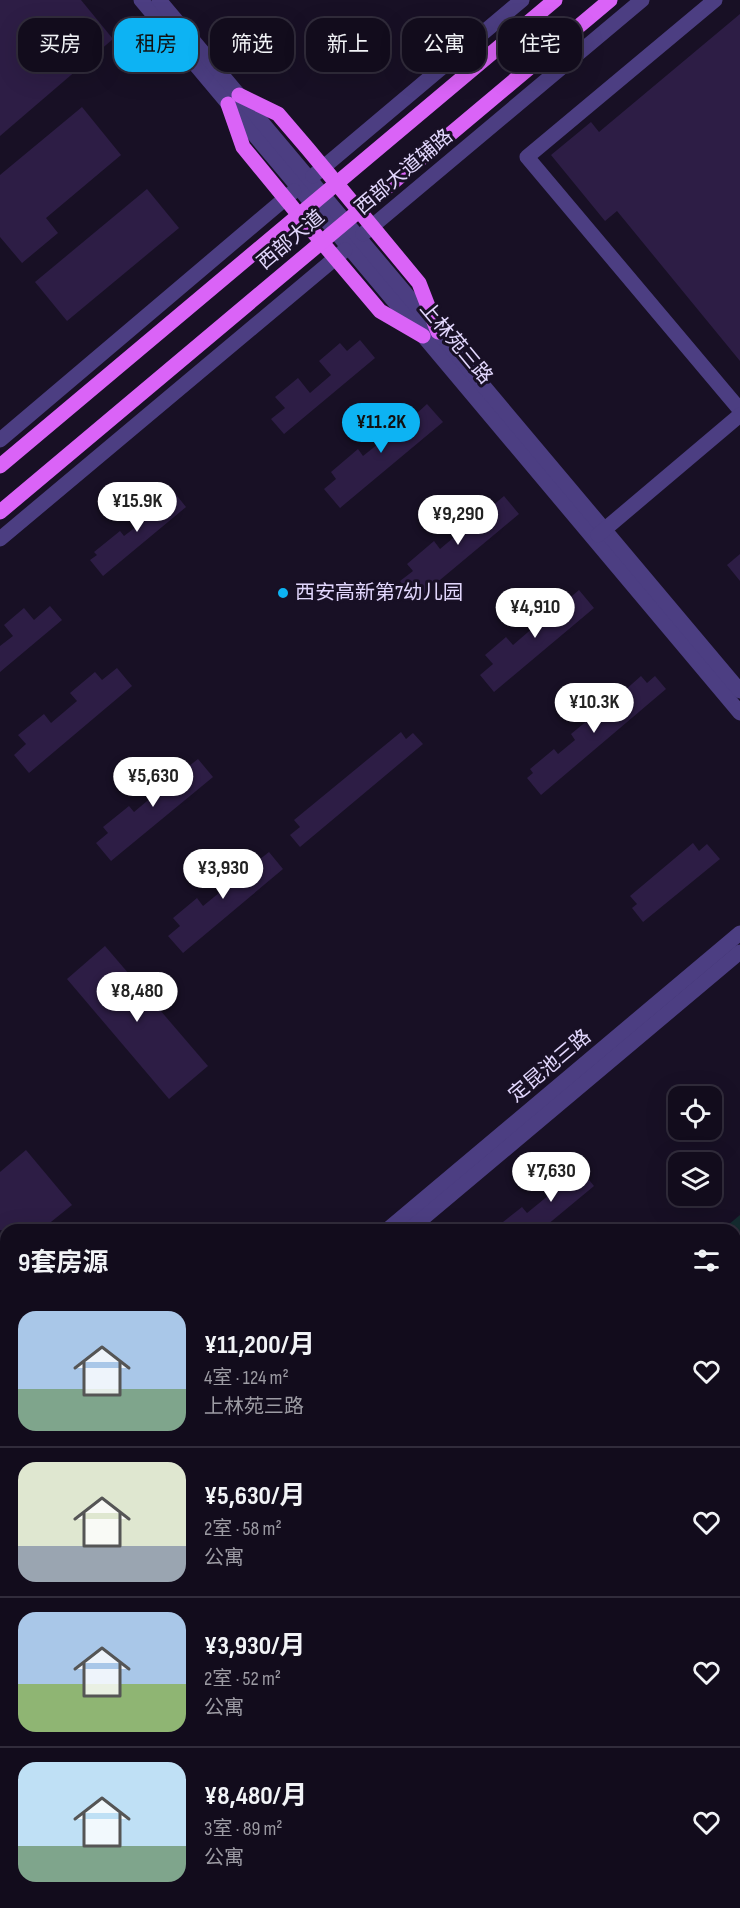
<!DOCTYPE html>
<html lang="zh">
<head>
<meta charset="utf-8">
<style>
  :root { --surface:#120c1c; --page:#1b1525; --text:#f1f3f6; --muted:#9c9ba3; --line:#312c3b; --accent:#0db3f3 }
  body { margin:0; font-family:"Sofia Sans Condensed","Noto Sans SC",sans-serif; background:var(--page); color:var(--text); height:100vh; display:flex; flex-direction:column; font-size:22px; white-space:nowrap }
  * { box-sizing:border-box; margin:0 }
  p { font-size:20px; color:var(--muted) }
  .icon { flex:none; width:33px; height:33px; fill:none; stroke:currentColor; stroke-width:2; stroke-linecap:round; stroke-linejoin:round }
  .map { position:relative; flex:1; overflow:hidden }
  .side { position:absolute; left:0px; top:1224px; width:741px; height:684px; display:flex; flex-direction:column; background:var(--surface); border-radius:18px 18px 0 0; box-shadow:0 6px 24px #0002,0 0 0 2px var(--line) }
  .side>* { flex:none }
  .guide { position:absolute; left:18px; top:18px; width:705px; height:54px; display:flex; gap:12px }
  .controls { position:absolute; left:668px; top:1086px; display:grid; gap:12px }
  .controls a { display:grid; place-items:center; width:54px; height:54px; border-radius:12px; background:var(--surface); box-shadow:0 6px 24px #0002,0 0 0 2px var(--line); font-size:30px }
  .price { position:absolute; translate:-50% -51px; padding:0 14px; border-radius:21px; background:#fff; color:#222; font-size:20px; line-height:39px; filter:drop-shadow(0 2px 3px #0008) }
  .price::after { content:''; position:absolute; left:50%; top:36px; width:18px; height:14px; margin-left:-9px; background:inherit; clip-path:polygon(0 0,100% 0,50% 100%) }
  .price.active { background:var(--accent); color:#111 }
  ul { padding:0; list-style:none }
  li { display:flex; align-items:center; gap:18px; height:150px; padding:0 18px }
  li+li { border-top:2px solid var(--line) }
  li span { display:grid; place-items:center; flex:none; width:168px; height:120px; border-radius:18px; color:#555 }
  li>.icon { margin-inline-start:auto }
  span .icon { width:72px; height:72px; fill:#fffc; stroke-width:1 }
  li b { font-size:26px }
  h2 { display:flex; justify-content:space-between; align-items:center; height:72px; padding:0 18px; font-size:26px }
  .chip { padding:0 21px; border-radius:18px; background:var(--surface); box-shadow:0 6px 24px #0002,0 0 0 2px var(--line); font-size:21px; line-height:54px }
  .chip.active { background:var(--accent); color:#111 }
  .map>svg:first-child { display:block }
</style>
</head>
<body>
<div class="map">
<svg width="740" height="1908" viewBox="0 0 740 1908">
  <rect width="100%" height="100%" fill="#181025"/>
  <path fill="#142b2f" d="M740,1215V1299L735,1303V1230H722Z"/>
  <g fill="#2d1d45">
    <path d="M0,0H81L113,39L0,136Z"/>
    <path d="M740,14V361L617,211L605,221L551,155L591,122L599,132Z"/>
    <path d="M82,107L121,155L46,218L58,233L22,263L0,237V175Z"/>
    <path d="M147,189L179,228L67,321L35,282Z"/>
    <path d="M360,340L375,358L284,434L271,419L285,408L275,397L298,378L310,393L331,375L319,361L340,343L347,351Z"/>
    <path d="M427,404L443,422L340,508L324,489L336,479L331,472L358,449L363,456L388,436L382,429L408,407L415,415Z"/>
    <path d="M174,492L186,507L103,576L90,560L97,555L94,552L120,531L124,536L141,523L135,516L160,495L165,500Z"/>
    <path d="M504,496L519,514L416,600L400,581L413,571L407,564L434,541L440,549L465,528L459,521L485,499L491,507Z"/>
    <path d="M740,554V581L727,565Z"/>
    <path d="M579,590L594,608L494,692L480,675L493,664L485,655L506,637L513,645L542,620L537,614L560,595L566,601Z"/>
    <path d="M50,606L62,620L0,672V646L13,636L4,625L24,608L34,620Z"/>
    <path d="M117,668L132,686L29,773L14,755L26,744L18,735L44,714L51,723L77,701L70,693L95,672L102,680Z"/>
    <path d="M641,676L647,683L655,676L666,689L541,795L527,778L533,773L530,769L554,749L558,754L575,740L571,734L594,715L599,721L619,704L615,699Z"/>
    <path d="M401,732L406,739L413,733L423,744L300,847L290,835L300,827L294,820Z"/>
    <path d="M198,759L213,777L111,861L96,843L108,833L103,827L129,806L134,812L159,791L154,785L179,764L184,770Z"/>
    <path d="M693,843L699,851L707,844L720,859L643,922L632,908L637,904L630,896Z"/>
    <path d="M269,852L283,869L183,953L168,936L180,926L173,918L197,898L203,906L230,884L223,876L249,855L255,863Z"/>
    <path d="M105,946L208,1066L169,1099L67,979Z"/>
    <path d="M26,1150L72,1205L41,1230H0V1172Z"/>
    <path d="M580,1169L594,1186L541,1230H510L503,1222L522,1207L527,1213L549,1195L544,1188L563,1172L569,1179Z"/>
  </g>
  <g fill="none" stroke-linecap="round" stroke-linejoin="round">
    <g stroke="#4c3e82" stroke-width="15">
      <path d="M141,0L740,713"/>
      <path d="M159,0L740,691"/>
      <path d="M715,0L527,157L740,410"/>
      <path d="M313,176L522,0"/>
      <path d="M363,234L642,0"/>
      <path d="M0,440L294,191"/>
      <path d="M598,535L740,415"/>
      <path d="M0,539L345,250"/>
      <path d="M387,1230L740,933"/>
      <path d="M409,1230L740,952"/>
      <path d="M0,1338L6,1345"/>
      <path d="M0,1361L6,1376"/>
      <path d="M0,1531L6,1526"/>
      <path d="M0,1555L6,1550"/>
      <path d="M0,1574L6,1569"/>
      <path d="M735,1785L740,1781"/>
      <path d="M735,1804L740,1800"/>
      <path d="M435,1902L439,1908"/>
      <path d="M454,1902L459,1908"/>
      <path d="M473,1902L478,1908"/>
      <path d="M494,1902L499,1908"/>
      <path d="M562,1908L569,1902"/>
      <path d="M588,1908L595,1902"/>
      <path d="M611,1908L618,1902"/>
      <path d="M634,1908L638,1902"/>
    </g>
    <g stroke="#da63f7" stroke-width="15">
      <path d="M239,95L278,114L308,149L419,283L438,332"/>
      <path d="M228,104L243,147L298,214L380,311L423,336"/>
      <path d="M0,466L555,0"/>
      <path d="M0,512L610,0"/>
    </g>
  </g>
  <circle fill="#0db3f3" stroke="#181025" stroke-width="2" cx="283" cy="593" r="6"/>
  <g text-anchor="middle" dominant-baseline="central" stroke-width="6" stroke-linejoin="round" paint-order="stroke">
    <g font-size="20" fill="#e2d7fd" stroke="#181025">
      <text transform="translate(404 172) rotate(-40)">西部大道辅路</text>
      <text transform="translate(291 240) rotate(-40)">西部大道</text>
      <text transform="translate(456 343) rotate(50)">上林苑三路</text>
      <text transform="translate(550 1066) rotate(-40)">定昆池三路</text>
    </g>
    <g font-size="20" fill="#e2d7fd" stroke="#181025" text-anchor="start">
      <text x="295" y="593">西安高新第7幼儿园</text>
    </g>
  </g>
</svg>
<div class="controls">
<a><svg class="icon" aria-label="locate" viewBox="0 0 24 24"><circle cx="12" cy="12" r="6"/><path d="M12 2v4M12 18v4M2 12h4M18 12h4"/></svg></a>
<a><svg class="icon" aria-label="layers" viewBox="0 0 24 24"><path d="M12 4l9 5-9 5-9-5zM3 14l9 5 9-5"/></svg></a>
</div>
<b class="price active" style="left:381px;top:454px">¥11.2K</b>
<b class="price" style="left:137px;top:533px">¥15.9K</b>
<b class="price" style="left:458px;top:546px">¥9,290</b>
<b class="price" style="left:535px;top:639px">¥4,910</b>
<b class="price" style="left:594px;top:734px">¥10.3K</b>
<b class="price" style="left:153px;top:808px">¥5,630</b>
<b class="price" style="left:223px;top:900px">¥3,930</b>
<b class="price" style="left:137px;top:1023px">¥8,480</b>
<b class="price" style="left:551px;top:1203px">¥7,630</b>
<div class="guide">
<a class="chip">买房</a>
<a class="chip active">租房</a>
<a class="chip">筛选</a>
<a class="chip">新上</a>
<a class="chip">公寓</a>
<a class="chip">住宅</a>
</div>
<section class="side">
<h2>9套房源<svg class="icon" aria-label="filters" viewBox="0 0 24 24"><path d="M4 7h16M4 17h16"/><circle cx="9" cy="7" r="2"/><circle cx="15" cy="17" r="2"/></svg></h2>
<ul>
<li><span style="background:linear-gradient(#a9c7e8 65%,#7fa58c 0)"><svg class="icon" aria-label="home" viewBox="0 0 24 24"><path d="M3 11l9-7 9 7M6 9v11h12V9"/></svg></span><div><b>¥11,200/月</b><p>4室 · 124 m²</p><p>上林苑三路</p></div><svg class="icon" aria-label="heart" viewBox="0 0 24 24"><path d="M12 20l-8-8c-3-5 5-10 8-4 3-6 11-1 8 4z"/></svg></li>
<li><span style="background:linear-gradient(#dfe7d0 70%,#9aa5b1 0)"><svg class="icon" aria-label="home" viewBox="0 0 24 24"><path d="M3 11l9-7 9 7M6 9v11h12V9"/></svg></span><div><b>¥5,630/月</b><p>2室 · 58 m²</p><p>公寓</p></div><svg class="icon" aria-label="heart" viewBox="0 0 24 24"><path d="M12 20l-8-8c-3-5 5-10 8-4 3-6 11-1 8 4z"/></svg></li>
<li><span style="background:linear-gradient(#a9c7e8 60%,#8fb573 0)"><svg class="icon" aria-label="home" viewBox="0 0 24 24"><path d="M3 11l9-7 9 7M6 9v11h12V9"/></svg></span><div><b>¥3,930/月</b><p>2室 · 52 m²</p><p>公寓</p></div><svg class="icon" aria-label="heart" viewBox="0 0 24 24"><path d="M12 20l-8-8c-3-5 5-10 8-4 3-6 11-1 8 4z"/></svg></li>
<li><span style="background:linear-gradient(#bfe0f5 70%,#7fa58c 0)"><svg class="icon" aria-label="home" viewBox="0 0 24 24"><path d="M3 11l9-7 9 7M6 9v11h12V9"/></svg></span><div><b>¥8,480/月</b><p>3室 · 89 m²</p><p>公寓</p></div><svg class="icon" aria-label="heart" viewBox="0 0 24 24"><path d="M12 20l-8-8c-3-5 5-10 8-4 3-6 11-1 8 4z"/></svg></li>
</ul>
</section>
</div>
</body>
</html>
